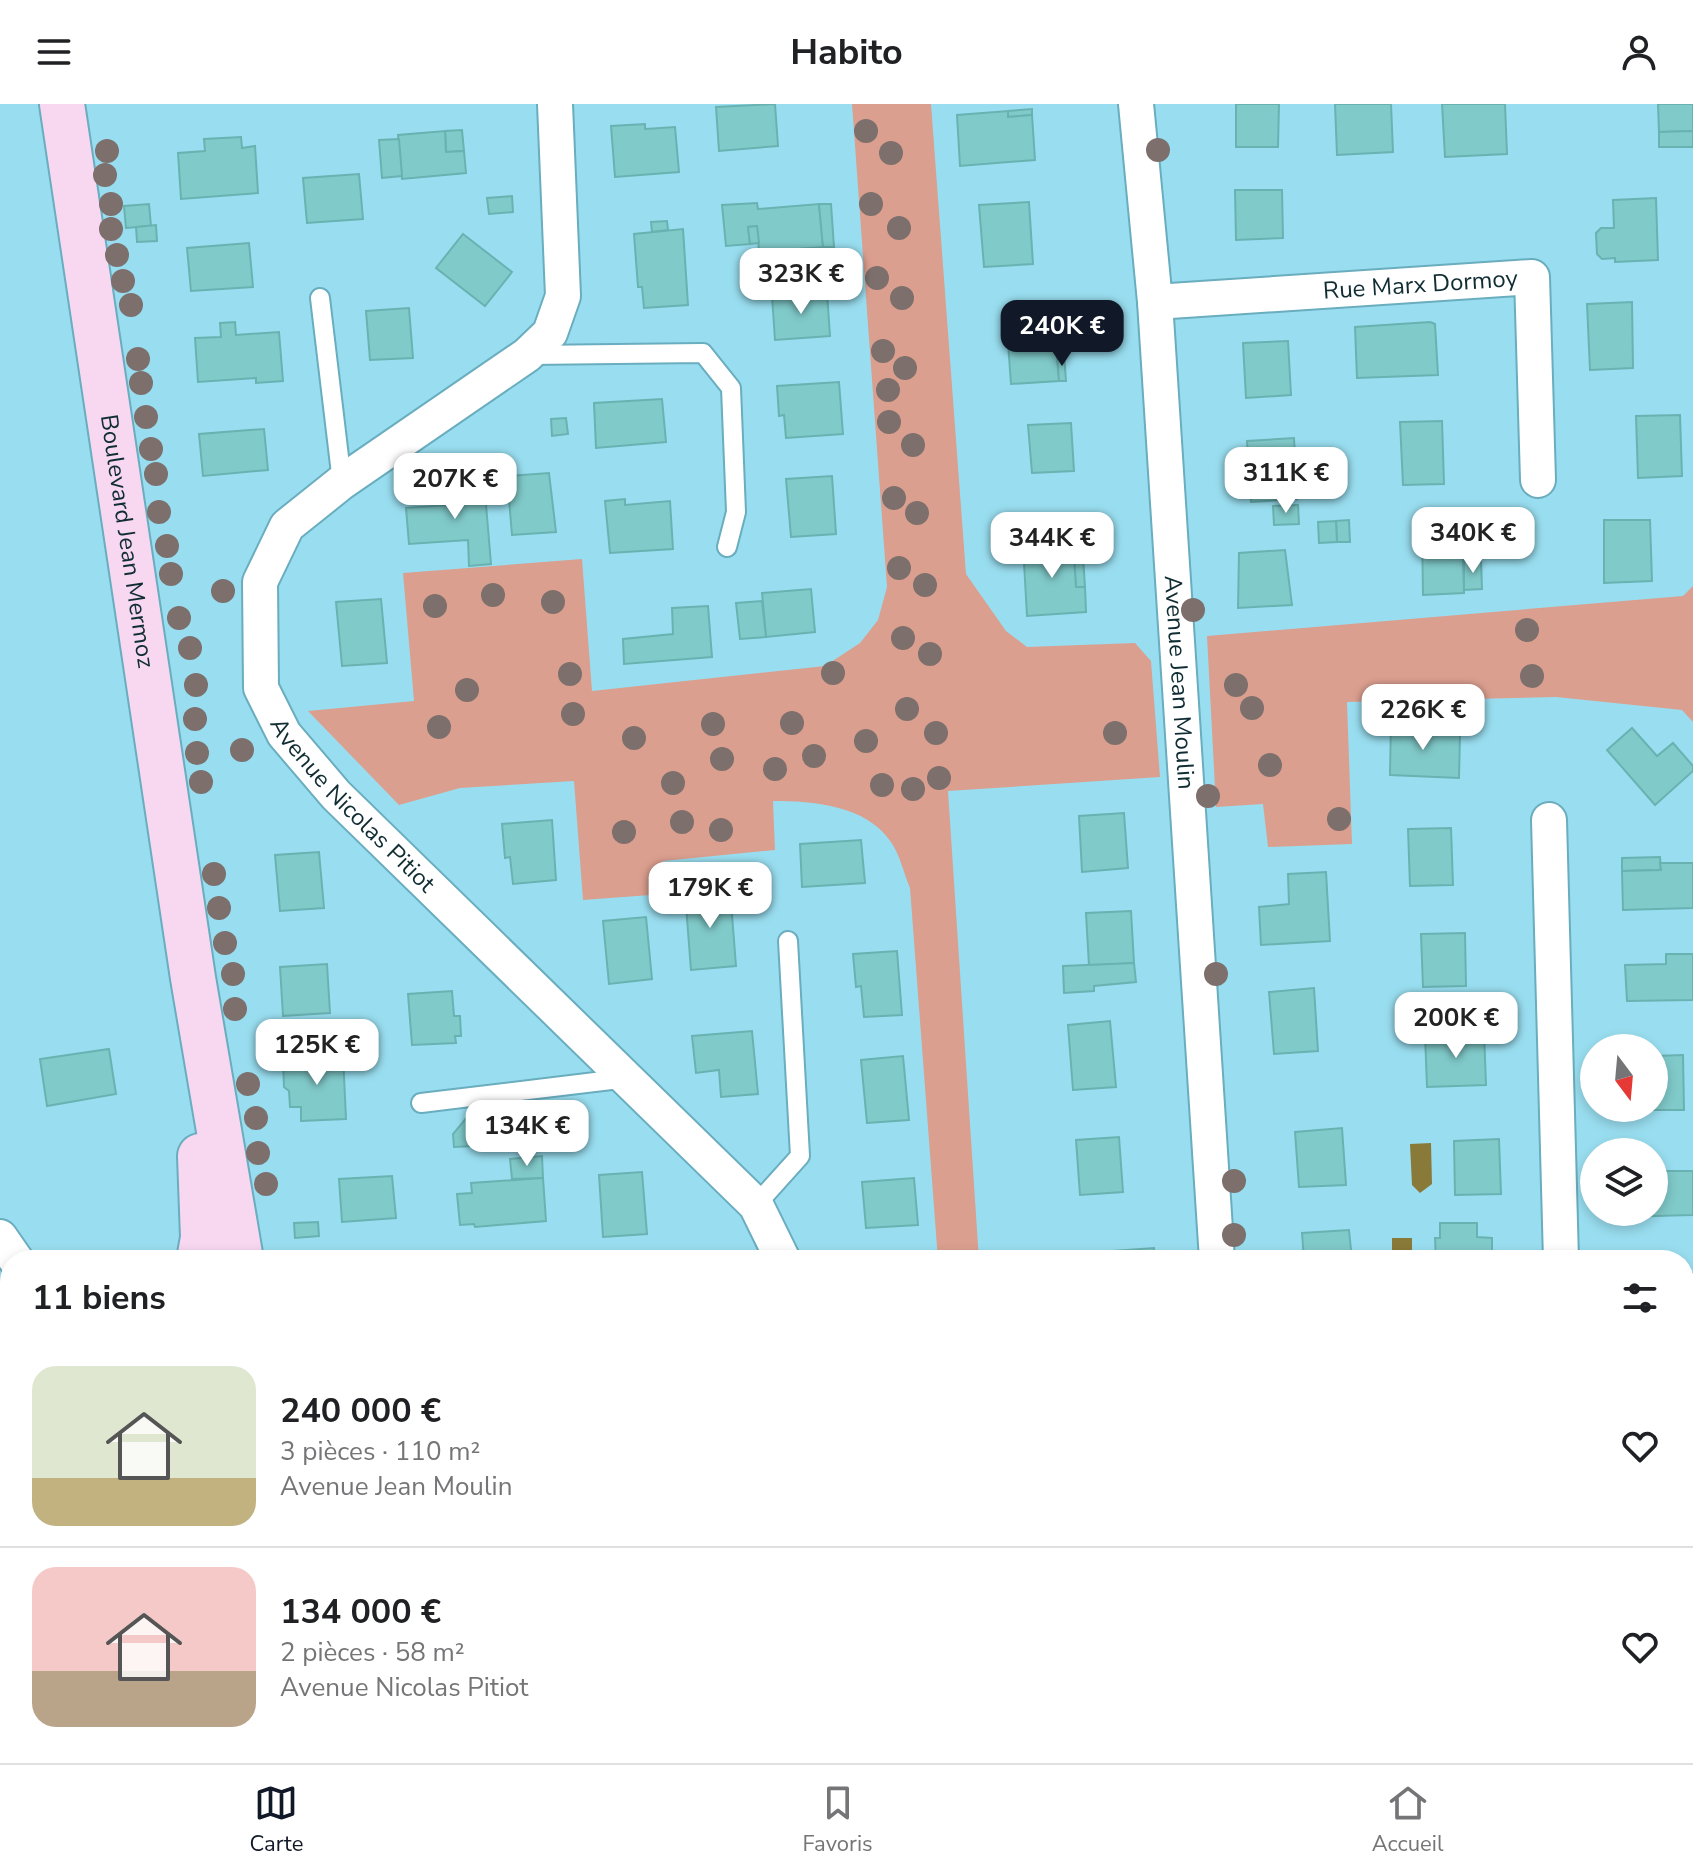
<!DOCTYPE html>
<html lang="fr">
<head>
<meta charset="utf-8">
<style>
  :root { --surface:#fff; --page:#f2f2f2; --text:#202124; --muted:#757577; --line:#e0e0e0; --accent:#111827 }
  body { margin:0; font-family:"Nunito Sans",sans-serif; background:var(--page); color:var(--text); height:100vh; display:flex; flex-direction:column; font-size:30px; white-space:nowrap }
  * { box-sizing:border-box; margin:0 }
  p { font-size:26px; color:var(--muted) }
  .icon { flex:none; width:44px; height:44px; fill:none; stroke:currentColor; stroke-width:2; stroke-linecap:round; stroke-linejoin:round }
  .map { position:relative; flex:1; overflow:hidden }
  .side { position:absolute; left:0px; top:1146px; width:1694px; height:514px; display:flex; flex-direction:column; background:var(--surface); border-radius:32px 32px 0 0; box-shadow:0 4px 12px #0003 }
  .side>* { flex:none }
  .needle { width:52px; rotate:164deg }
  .tools { position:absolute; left:1580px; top:930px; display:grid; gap:16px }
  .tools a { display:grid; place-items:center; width:88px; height:88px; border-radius:50%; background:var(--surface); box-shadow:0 4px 12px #0003; font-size:40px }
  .price { position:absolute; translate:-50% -68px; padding:0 18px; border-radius:16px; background:#fff; color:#222; font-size:26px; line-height:52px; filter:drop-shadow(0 2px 4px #0008) }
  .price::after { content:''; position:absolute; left:50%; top:48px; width:24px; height:18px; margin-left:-12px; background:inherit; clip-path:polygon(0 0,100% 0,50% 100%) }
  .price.selected { background:var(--accent); color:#fff }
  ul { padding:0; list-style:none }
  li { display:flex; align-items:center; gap:24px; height:200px; padding:0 32px }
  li+li { border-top:2px solid var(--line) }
  li span { display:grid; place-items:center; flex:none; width:224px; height:160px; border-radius:24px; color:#555 }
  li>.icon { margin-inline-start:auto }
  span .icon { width:96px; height:96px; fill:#fffc; stroke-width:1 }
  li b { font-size:34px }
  h2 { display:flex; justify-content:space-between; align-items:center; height:96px; padding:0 32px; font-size:34px }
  header { display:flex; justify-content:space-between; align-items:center; height:104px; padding:0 32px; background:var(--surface); font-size:36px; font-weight:700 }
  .tabs { display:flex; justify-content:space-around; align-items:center; height:112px; border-top:2px solid var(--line); background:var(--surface); font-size:22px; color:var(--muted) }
  .tabs a { display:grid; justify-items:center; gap:4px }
  .tabs .selected { color:var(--accent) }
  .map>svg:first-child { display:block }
</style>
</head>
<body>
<header><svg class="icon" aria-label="menu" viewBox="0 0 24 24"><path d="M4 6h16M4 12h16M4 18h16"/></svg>Habito<svg class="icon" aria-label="person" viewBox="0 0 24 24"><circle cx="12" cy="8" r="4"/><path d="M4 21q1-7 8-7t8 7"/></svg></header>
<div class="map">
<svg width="1693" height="1659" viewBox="0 0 1693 1659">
  <rect width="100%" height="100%" fill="#99def0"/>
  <g fill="#db9f8f">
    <path d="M852,0H931L966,470L1006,527L1027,543L1135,539L1151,557L1160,673L948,687L979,1156H938L910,784C904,770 900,751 891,738C866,701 813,697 773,697L775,746L663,757L664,790L583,796L574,677L460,684L399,701L308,607L414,597L403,469L582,455L592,587L825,562L860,539L878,516L887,483Z"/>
    <path d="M1693,482V618L1682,606L1556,593L1347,598L1352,740L1268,743L1263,700L1216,703L1207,532L1683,492Z"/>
    <path d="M0,1189L10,1203V1380L0,1382Z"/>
    <path d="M10,1444V1476L0,1478V1446Z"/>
    <path d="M563,1650H595L596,1659H564Z"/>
    <path d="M978,1650H1032L1033,1659H979Z"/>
  </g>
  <g fill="#8a7a39">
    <path d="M1431,1039L1432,1080L1420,1089L1412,1081L1410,1040Z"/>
    <rect x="1392" y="1134" width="20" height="22"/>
  </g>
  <g fill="#81caca" stroke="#69b2b2" stroke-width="2">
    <path d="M775,0L778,42L719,47L716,3Z"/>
    <path d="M1236,0H1279L1278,43H1236Z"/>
    <path d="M1335,0H1391L1393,48L1337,51Z"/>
    <path d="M1442,0H1505L1507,50L1445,53Z"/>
    <path d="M1658,0H1693V27L1659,28Z"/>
    <path d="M1032,5V11L1008,13V7Z"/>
    <path d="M1008,7V13L1032,11L1035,56L960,62L957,11Z"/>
    <path d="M645,20V25L675,23L679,68L615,73L611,22Z"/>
    <path d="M462,26L464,47L446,48L445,27Z"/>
    <path d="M445,27L446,48L464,47L466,69L402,75L398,31Z"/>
    <path d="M1693,27V43H1659V28Z"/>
    <path d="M241,33L242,44L255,42L258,89L181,95L178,49L205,47L204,35Z"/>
    <path d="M399,35L402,72L382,74L379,36Z"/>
    <path d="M359,70L363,115L307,119L303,74Z"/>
    <path d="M1235,86H1282L1283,134L1236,136Z"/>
    <path d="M512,92L513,108L489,110L487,94Z"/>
    <path d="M1656,94L1658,156L1615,158V154L1602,155L1597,150L1596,129L1601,124H1614L1613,96Z"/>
    <path d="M1029,98L1033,160L984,163L979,101Z"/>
    <path d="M757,99L758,105L819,100L823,143L759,148L757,122L748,123L750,140L726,142L722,101Z"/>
    <path d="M149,100L151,122L126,124L124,102Z"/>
    <path d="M819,100H831L834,143H823Z"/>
    <path d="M667,117L668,126L652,128L651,118Z"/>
    <path d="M156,121L157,137L137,138L136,123Z"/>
    <path d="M757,122L759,139L750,140L748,123Z"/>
    <path d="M683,125L688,201L644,204L642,183H638L634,130Z"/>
    <path d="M463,130L512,168L485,202L436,164Z"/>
    <path d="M249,139L253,183L191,187L187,144Z"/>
    <path d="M822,180L823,188L791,191V182Z"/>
    <path d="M827,188L830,232L775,236L772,192Z"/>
    <path d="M1632,198L1633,264L1590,266L1587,200Z"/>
    <path d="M409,204L413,254L370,256L366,207Z"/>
    <path d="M1061,206L1064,250L1057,251L1059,277L1011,280L1006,211Z"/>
    <path d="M235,218L236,231L279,228L283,277L256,279V274L198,278L195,234L221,233L220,219Z"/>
    <path d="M1430,218L1435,220L1438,271L1357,274L1355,223Z"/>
    <path d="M1288,237L1291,291L1246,294L1243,239Z"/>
    <path d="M1064,250L1066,277H1059L1057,251Z"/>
    <path d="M839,278L843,330L786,334L784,311L779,312L777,282Z"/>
    <path d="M662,295L666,338L596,344L594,299Z"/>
    <path d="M1680,311L1682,372L1638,374L1636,312Z"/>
    <path d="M566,314L568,330L552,332L551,315Z"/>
    <path d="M1442,317L1444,380L1403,381L1400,318Z"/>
    <path d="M1071,319L1074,367L1032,369L1028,321Z"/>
    <path d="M264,325L268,366L203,372L199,330Z"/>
    <path d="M1294,334L1297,395L1251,398L1247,337Z"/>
    <path d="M549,369L556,428L512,431L507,372Z"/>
    <path d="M832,372L836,430L791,433L786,375Z"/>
    <path d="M484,377L491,460L469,462L468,436L409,440L406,404L449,401L447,380Z"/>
    <path d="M625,395V401L670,397L673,445L610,449L605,397Z"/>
    <path d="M1298,401L1299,420L1274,421L1273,402Z"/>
    <path d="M1349,416L1350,438H1337L1336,417Z"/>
    <path d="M1604,416H1650L1652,477L1604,479Z"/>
    <path d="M1336,417L1337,438L1319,439L1318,418Z"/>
    <path d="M1462,422L1464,489L1423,491L1422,423Z"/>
    <path d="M1082,437L1085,483H1076L1073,438Z"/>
    <path d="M1073,438L1076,483H1085L1086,508L1027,512L1023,441Z"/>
    <path d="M1285,446L1292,501L1238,504L1239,449Z"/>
    <path d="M1464,456H1481L1482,485L1464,486Z"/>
    <path d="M811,485L815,528L766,533L762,489Z"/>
    <path d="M381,495L387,559L342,562L336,498Z"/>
    <path d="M762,497L766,533L740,535L736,499Z"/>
    <path d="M708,502L712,553L624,560L623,535L673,530L672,504Z"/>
    <path d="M1391,617H1415V628L1460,630L1459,674L1390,671Z"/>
    <path d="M1632,624L1657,652L1673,639L1693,662V667L1655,701L1607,646Z"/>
    <path d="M1124,709L1128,764L1082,768L1079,712Z"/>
    <path d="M552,716L556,776L513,780L510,753L505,754L502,720Z"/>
    <path d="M1451,724L1453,781L1410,782L1408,725Z"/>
    <path d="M861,736L865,779L802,783L800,740Z"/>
    <path d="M319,748L324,804L280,807L275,751Z"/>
    <path d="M1660,753L1661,766L1622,767V754Z"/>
    <path d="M1660,759H1693V804L1623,806L1622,767L1661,766Z"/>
    <path d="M1326,768L1330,837L1261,841L1259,803L1289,800L1288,770Z"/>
    <path d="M730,785L736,862L691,866L685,789Z"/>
    <path d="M1131,807L1134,859L1089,862L1086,809Z"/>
    <path d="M646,813L652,875L609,880L603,817Z"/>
    <path d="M1465,829L1466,882L1423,883L1421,830Z"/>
    <path d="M897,847L902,911L864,913L861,882L856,883L853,850Z"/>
    <path d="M1666,850H1693V896L1627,897L1625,861L1666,860Z"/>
    <path d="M1134,859L1136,878L1094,882V887L1064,889L1063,862Z"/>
    <path d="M327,860L330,909L283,912L280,863Z"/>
    <path d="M1314,884L1318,947L1274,950L1269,888Z"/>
    <path d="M452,887L454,912H460L461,932H455L456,939L412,941L408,890Z"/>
    <path d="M1110,917L1116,983L1073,986L1068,921Z"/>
    <path d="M752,927L758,990L721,993L719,966L696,969L692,932Z"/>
    <path d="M1484,928L1486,981L1427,983L1425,930Z"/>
    <path d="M109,945L116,990L47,1002L40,955Z"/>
    <path d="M343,951L346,1015L301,1017V1003H290L289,987L284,983L283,956Z"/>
    <path d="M1683,951L1684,1006H1642L1654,1004V952Z"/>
    <path d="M903,952L909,1016L867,1019L861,956Z"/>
    <path d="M494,1010L475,1042L454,1043L453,1030L468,1012Z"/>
    <path d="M1342,1024L1346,1081L1299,1083L1295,1028Z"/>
    <path d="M1119,1033L1123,1088L1080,1091L1076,1036Z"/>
    <path d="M1499,1035L1501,1090L1455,1091L1454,1037Z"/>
    <path d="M542,1052L543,1074L512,1075L510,1055Z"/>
    <path d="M1659,1067H1693V1111L1619,1113V1108H1654V1074H1660Z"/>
    <path d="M642,1068L647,1130L603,1133L599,1071Z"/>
    <path d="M392,1072L396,1114L342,1118L339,1075Z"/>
    <path d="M543,1074L546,1117L475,1123L474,1120L460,1121L457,1090L472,1089L471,1079Z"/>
    <path d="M914,1074L918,1121L866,1124L862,1078Z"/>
    <path d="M318,1118L319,1132L295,1134L294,1119Z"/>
    <path d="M1440,1119H1477V1133L1492,1134V1156H1436L1435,1134H1440Z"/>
    <path d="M1349,1126L1352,1156H1304L1302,1129Z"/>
    <path d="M1154,1144L1155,1156H1100L1099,1148Z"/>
    <path d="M1289,1147H1303L1304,1156H1289Z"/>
    <rect x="1684" y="1169" width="9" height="45"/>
    <path d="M1690,1269H1693V1316H1691Z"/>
    <path d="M10,1380V1443L0,1445V1382Z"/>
    <rect x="1684" y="1470" width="9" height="56"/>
    <path d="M10,1541V1604H9L0,1543Z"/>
    <path d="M0,1556L9,1604L0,1606Z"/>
    <rect x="1684" y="1606" width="9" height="43"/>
    <path d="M421,1650H464L465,1659H422Z"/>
    <path d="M687,1650H731L732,1652L730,1659H649V1655Z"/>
    <path d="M1052,1650H1123L1124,1659H1052Z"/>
    <path d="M1204,1650H1235L1231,1659H1218Z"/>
  </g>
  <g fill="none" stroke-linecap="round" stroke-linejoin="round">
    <defs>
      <g id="service">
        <path d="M320,194L342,378"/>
        <path d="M529,251L703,249L731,284L736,408L727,443"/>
        <path d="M421,999L628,974"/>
        <path d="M756,1101L800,1052L788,837"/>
      </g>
      <g id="minor">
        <path id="s1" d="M555,0L563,192L550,229L527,251L342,378L287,422L260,478L261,584L284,630L336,691L756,1101L783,1156"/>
        <path id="s2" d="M1136,0L1155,198L1217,1156"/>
        <path id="s3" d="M1155,198L1532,173L1538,376"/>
        <path d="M1549,716L1561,1156"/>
        <path d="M0,1133L16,1156"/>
        <path d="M518,1650L519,1659"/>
        <path d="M608,1650V1659"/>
        <path d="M839,1650V1659"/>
        <path d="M1301,1650L1321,1659"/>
      </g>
      <g id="secondary">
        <path id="s4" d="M62,0L193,874L241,1156"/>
        <path d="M199,1156L203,1134L200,1052"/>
        <path d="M294,1650L296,1659"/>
      </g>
    </defs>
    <use href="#service" stroke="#69adbe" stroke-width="22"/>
    <use href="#minor" stroke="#69adbe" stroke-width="38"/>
    <use href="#secondary" stroke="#69adbe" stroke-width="48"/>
    <use href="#service" stroke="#fff" stroke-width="18"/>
    <use href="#minor" stroke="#fff" stroke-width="34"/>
    <use href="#secondary" stroke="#f8d7f1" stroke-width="44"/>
  </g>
  <g fill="#7c6f6c">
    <circle cx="866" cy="27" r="12"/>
    <circle cx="1158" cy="46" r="12"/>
    <circle cx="107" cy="47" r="12"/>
    <circle cx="891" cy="49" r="12"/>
    <circle cx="105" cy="71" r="12"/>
    <circle cx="111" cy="100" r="12"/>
    <circle cx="871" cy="100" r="12"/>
    <circle cx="899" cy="124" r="12"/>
    <circle cx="111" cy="125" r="12"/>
    <circle cx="117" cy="151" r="12"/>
    <circle cx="877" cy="174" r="12"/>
    <circle cx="123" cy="177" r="12"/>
    <circle cx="902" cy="194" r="12"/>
    <circle cx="131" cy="201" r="12"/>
    <circle cx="883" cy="247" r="12"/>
    <circle cx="138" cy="255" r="12"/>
    <circle cx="905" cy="264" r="12"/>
    <circle cx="141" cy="279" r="12"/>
    <circle cx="888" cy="286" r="12"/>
    <circle cx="146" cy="313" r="12"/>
    <circle cx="889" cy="318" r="12"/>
    <circle cx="913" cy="341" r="12"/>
    <circle cx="151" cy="345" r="12"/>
    <circle cx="156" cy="370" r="12"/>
    <circle cx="894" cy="394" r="12"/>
    <circle cx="159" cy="408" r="12"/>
    <circle cx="917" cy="409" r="12"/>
    <circle cx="167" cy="442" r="12"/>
    <circle cx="899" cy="464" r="12"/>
    <circle cx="171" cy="470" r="12"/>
    <circle cx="925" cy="481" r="12"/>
    <circle cx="223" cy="487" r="12"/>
    <circle cx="493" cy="491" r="12"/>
    <circle cx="553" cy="498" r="12"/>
    <circle cx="435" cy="502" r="12"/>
    <circle cx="1193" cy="506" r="12"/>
    <circle cx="179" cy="514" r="12"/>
    <circle cx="1527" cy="526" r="12"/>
    <circle cx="903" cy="534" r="12"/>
    <circle cx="190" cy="544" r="12"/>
    <circle cx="930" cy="550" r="12"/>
    <circle cx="833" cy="569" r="12"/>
    <circle cx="570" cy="570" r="12"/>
    <circle cx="1532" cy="572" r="12"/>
    <circle cx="196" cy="581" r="12"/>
    <circle cx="1236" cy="581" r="12"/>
    <circle cx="467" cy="586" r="12"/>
    <circle cx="1252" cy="604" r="12"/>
    <circle cx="907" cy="605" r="12"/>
    <circle cx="573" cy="610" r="12"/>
    <circle cx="195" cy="615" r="12"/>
    <circle cx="792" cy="619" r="12"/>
    <circle cx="713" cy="620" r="12"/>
    <circle cx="439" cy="623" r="12"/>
    <circle cx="936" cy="629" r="12"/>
    <circle cx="1115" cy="629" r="12"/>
    <circle cx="634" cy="634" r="12"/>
    <circle cx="866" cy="637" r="12"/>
    <circle cx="242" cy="646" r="12"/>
    <circle cx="197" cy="649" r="12"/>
    <circle cx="814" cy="652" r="12"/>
    <circle cx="722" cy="655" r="12"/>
    <circle cx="1270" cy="661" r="12"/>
    <circle cx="775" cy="665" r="12"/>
    <circle cx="939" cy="674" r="12"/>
    <circle cx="201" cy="678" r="12"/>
    <circle cx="673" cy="679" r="12"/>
    <circle cx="882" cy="681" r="12"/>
    <circle cx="913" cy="685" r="12"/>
    <circle cx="1208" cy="692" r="12"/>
    <circle cx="1339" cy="715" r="12"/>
    <circle cx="682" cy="718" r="12"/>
    <circle cx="721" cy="726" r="12"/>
    <circle cx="624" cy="728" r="12"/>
    <circle cx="214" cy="770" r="12"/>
    <circle cx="219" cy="804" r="12"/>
    <circle cx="225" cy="839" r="12"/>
    <circle cx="233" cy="870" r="12"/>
    <circle cx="1216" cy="870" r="12"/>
    <circle cx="235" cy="905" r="12"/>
    <circle cx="248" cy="980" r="12"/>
    <circle cx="256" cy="1014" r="12"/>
    <circle cx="258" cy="1049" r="12"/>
    <circle cx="1234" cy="1077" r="12"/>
    <circle cx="266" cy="1080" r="12"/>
    <circle cx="1234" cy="1131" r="12"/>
  </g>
  <g text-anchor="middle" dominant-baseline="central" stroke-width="6" stroke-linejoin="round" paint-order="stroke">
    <g font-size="24" fill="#102d34" stroke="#99def0">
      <text stroke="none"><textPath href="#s3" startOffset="266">Rue Marx Dormoy</textPath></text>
      <text stroke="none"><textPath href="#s4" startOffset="442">Boulevard Jean Mermoz</textPath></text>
      <text stroke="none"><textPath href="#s2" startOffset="580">Avenue Jean Moulin</textPath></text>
      <text stroke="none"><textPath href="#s1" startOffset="876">Avenue Nicolas Pitiot</textPath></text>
    </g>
  </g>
</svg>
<div class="tools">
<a><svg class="needle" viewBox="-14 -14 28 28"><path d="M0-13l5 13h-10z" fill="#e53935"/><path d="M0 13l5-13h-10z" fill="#757577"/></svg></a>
<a><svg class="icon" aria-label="layers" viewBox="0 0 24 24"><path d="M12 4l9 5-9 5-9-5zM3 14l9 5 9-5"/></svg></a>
</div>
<b class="price" style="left:801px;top:212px">323K €</b>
<b class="price selected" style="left:1062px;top:264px">240K €</b>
<b class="price" style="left:1286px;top:411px">311K €</b>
<b class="price" style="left:455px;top:417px">207K €</b>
<b class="price" style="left:1473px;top:471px">340K €</b>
<b class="price" style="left:1052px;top:476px">344K €</b>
<b class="price" style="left:1423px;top:648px">226K €</b>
<b class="price" style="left:710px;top:826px">179K €</b>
<b class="price" style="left:1456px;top:956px">200K €</b>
<b class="price" style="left:317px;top:983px">125K €</b>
<b class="price" style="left:527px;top:1064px">134K €</b>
<section class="side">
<h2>11 biens<svg class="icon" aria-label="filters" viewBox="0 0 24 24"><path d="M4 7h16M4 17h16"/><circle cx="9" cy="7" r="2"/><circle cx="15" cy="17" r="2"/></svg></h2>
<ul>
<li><span style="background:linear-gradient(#dfe7d0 70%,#c2b280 0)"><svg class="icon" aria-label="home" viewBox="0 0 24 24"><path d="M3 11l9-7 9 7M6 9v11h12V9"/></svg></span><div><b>240 000 €</b><p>3 pièces · 110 m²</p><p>Avenue Jean Moulin</p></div><svg class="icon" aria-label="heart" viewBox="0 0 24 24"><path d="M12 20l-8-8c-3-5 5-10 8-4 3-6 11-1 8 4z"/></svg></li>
<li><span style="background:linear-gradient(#f6c9c9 65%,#b9a48a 0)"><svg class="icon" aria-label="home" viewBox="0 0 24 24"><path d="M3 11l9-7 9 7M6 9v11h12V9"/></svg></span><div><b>134 000 €</b><p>2 pièces · 58 m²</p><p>Avenue Nicolas Pitiot</p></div><svg class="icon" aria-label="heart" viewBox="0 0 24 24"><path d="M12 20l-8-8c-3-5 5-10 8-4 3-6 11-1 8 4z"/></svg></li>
</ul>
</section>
</div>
<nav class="tabs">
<a class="selected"><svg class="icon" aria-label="map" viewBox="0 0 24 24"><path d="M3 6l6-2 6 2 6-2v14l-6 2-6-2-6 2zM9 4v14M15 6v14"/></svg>Carte</a>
<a><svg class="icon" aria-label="saved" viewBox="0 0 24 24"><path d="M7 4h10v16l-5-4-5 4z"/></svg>Favoris</a>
<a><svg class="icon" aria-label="home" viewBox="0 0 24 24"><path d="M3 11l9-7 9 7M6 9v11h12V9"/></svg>Accueil</a>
</nav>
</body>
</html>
